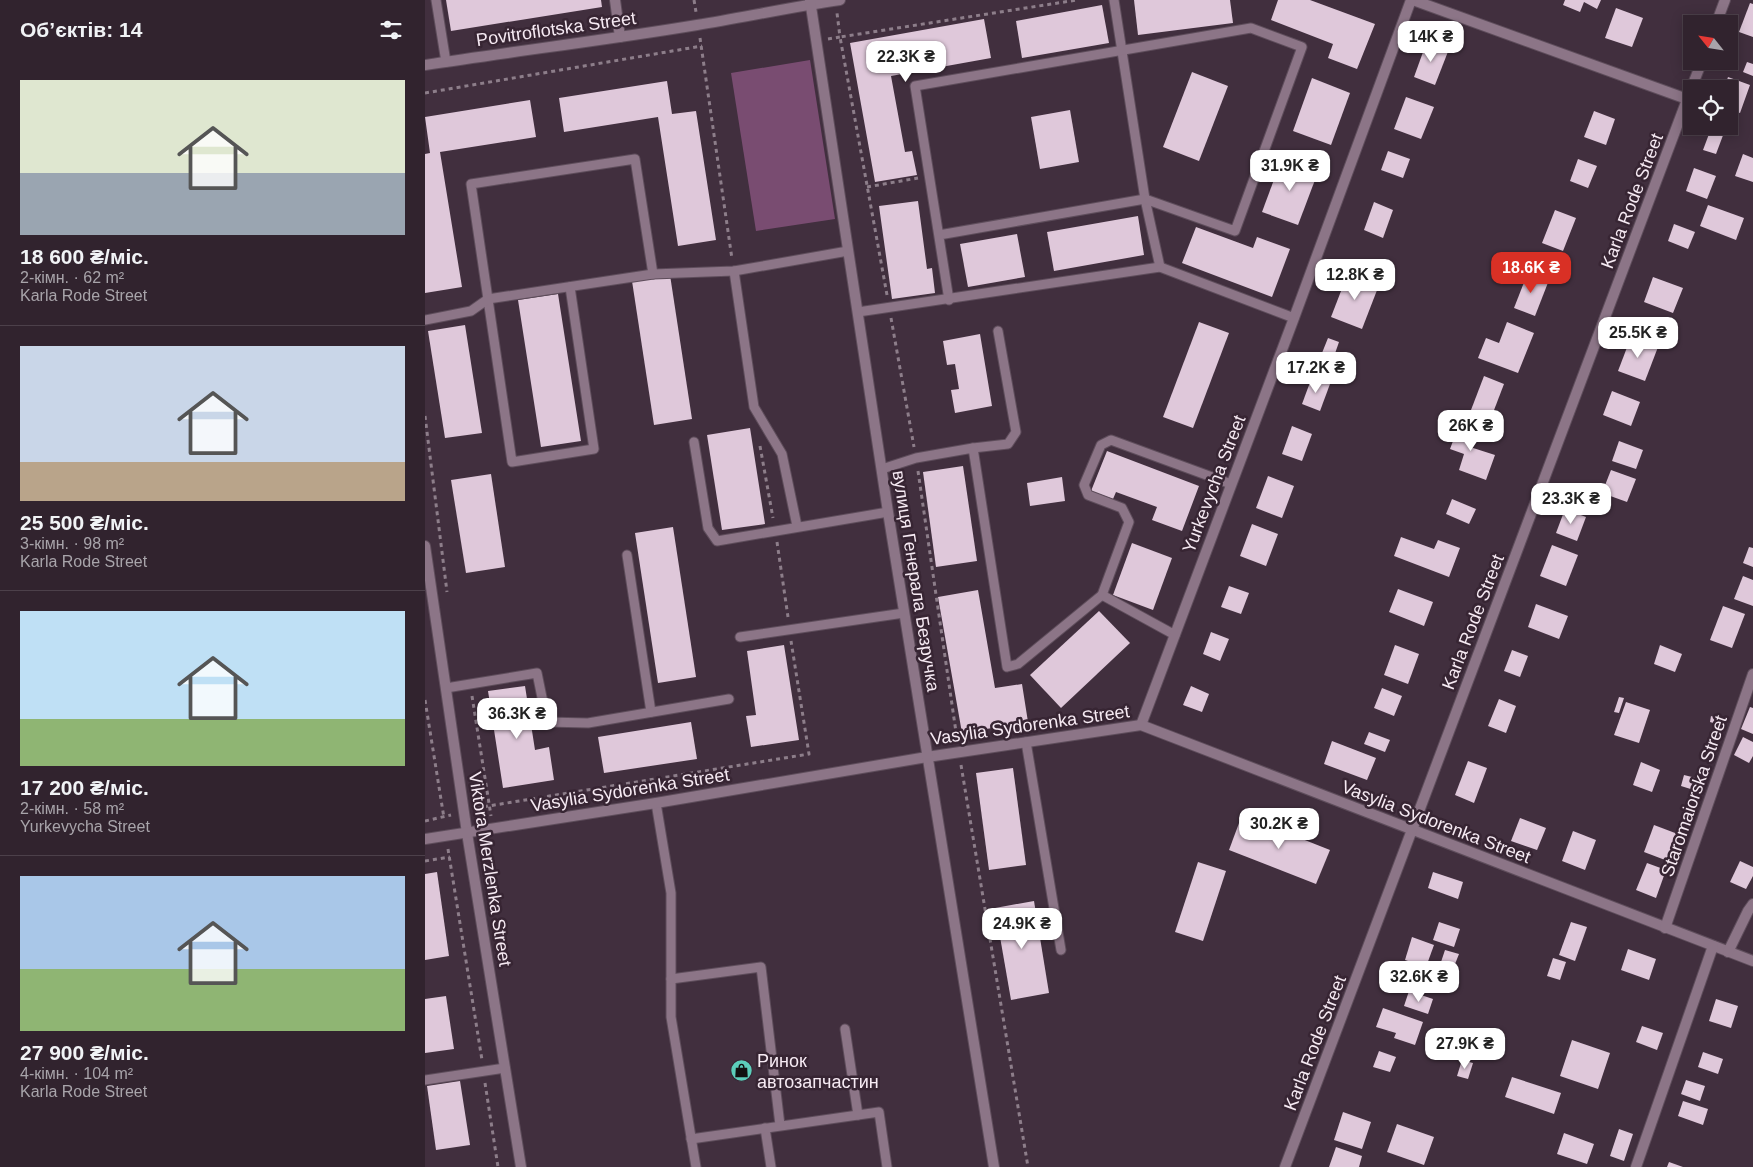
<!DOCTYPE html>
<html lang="uk">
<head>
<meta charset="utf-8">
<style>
  :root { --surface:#31232e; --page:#3d2f3a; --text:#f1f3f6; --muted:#a8a4aa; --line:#4c404a; --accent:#d93025 }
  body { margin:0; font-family:Helvetica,sans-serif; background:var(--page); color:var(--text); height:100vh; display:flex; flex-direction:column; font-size:19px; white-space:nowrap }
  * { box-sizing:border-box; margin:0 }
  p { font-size:16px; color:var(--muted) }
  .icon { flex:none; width:28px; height:28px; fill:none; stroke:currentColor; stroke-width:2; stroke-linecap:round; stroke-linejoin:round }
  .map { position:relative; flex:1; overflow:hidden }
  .details { display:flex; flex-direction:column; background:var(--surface); width:425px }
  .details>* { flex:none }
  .needle { width:32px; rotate:300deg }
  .fabs { position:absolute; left:1258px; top:15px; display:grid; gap:10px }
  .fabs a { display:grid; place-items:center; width:55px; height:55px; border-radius:0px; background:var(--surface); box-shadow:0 2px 12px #0003,0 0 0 1px var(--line); font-size:25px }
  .price { position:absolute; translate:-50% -42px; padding:0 11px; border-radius:10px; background:#fff; color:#222; font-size:16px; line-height:32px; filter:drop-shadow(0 1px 2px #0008) }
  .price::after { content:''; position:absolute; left:50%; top:30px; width:15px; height:11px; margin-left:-8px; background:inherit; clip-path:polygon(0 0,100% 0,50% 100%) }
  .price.current { background:var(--accent); color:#fff }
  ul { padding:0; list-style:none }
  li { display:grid; align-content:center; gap:10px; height:265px; padding:0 20px }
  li+li { border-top:1px solid var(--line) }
  li span { display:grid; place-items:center; height:155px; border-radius:0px; color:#555 }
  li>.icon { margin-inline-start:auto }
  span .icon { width:90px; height:90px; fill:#fffc; stroke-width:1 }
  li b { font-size:21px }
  h2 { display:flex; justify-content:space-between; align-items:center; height:60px; padding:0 20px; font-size:21px }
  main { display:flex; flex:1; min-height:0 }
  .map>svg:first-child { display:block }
</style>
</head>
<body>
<main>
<section class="details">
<h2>Об’єктів: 14<svg class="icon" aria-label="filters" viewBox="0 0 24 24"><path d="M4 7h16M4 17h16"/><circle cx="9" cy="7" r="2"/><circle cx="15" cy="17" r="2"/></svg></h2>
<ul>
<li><span style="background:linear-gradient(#dfe7d0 60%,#9aa5b1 0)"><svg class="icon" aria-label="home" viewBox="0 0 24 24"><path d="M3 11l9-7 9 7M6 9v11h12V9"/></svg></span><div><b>18 600 ₴/міс.</b><p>2-кімн. · 62 m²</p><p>Karla Rode Street</p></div></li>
<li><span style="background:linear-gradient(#c9d6e8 75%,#b9a48a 0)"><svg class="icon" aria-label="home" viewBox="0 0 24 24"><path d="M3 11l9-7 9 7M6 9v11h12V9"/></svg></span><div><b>25 500 ₴/міс.</b><p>3-кімн. · 98 m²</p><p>Karla Rode Street</p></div></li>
<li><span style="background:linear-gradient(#bfe0f5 70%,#8fb573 0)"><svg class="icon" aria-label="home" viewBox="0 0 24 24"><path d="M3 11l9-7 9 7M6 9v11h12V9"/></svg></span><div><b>17 200 ₴/міс.</b><p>2-кімн. · 58 m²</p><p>Yurkevycha Street</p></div></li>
<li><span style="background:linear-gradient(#a9c7e8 60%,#8fb573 0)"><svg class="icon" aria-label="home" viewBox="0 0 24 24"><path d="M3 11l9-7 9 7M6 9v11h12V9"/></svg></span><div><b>27 900 ₴/міс.</b><p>4-кімн. · 104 m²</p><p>Karla Rode Street</p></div></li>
</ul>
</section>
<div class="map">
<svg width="1328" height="1167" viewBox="0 0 1328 1167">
  <rect width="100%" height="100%" fill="#412f3e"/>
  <path fill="#794c71" d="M385,60L410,219L331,231L306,73Z"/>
  <g fill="#dfc8da">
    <path d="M21,0H176L177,7L26,31Z"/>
    <path d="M709,0H805L808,23L713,35Z"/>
    <path d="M853,0H885L950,24L932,69L903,58L908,44L846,20Z"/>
    <path d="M1140,0H1176L1172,9L1159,2L1155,12L1138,5Z"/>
    <path d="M1325,3L1328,4V37L1314,32Z"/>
    <path d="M677,5L684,43L597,58L591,21Z"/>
    <path d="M1191,8L1218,18L1207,47L1180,38Z"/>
    <path d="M559,19L566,58L466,76L480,152L487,151L492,175L450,182L425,43Z"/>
    <path d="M1002,41L1024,49L1010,85L989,77Z"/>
    <path d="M1322,62L1328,64V76L1318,72Z"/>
    <path d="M767,72L803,86L774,161L738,147Z"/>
    <path d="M1303,77L1325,85L1315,113L1304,109V89H1299Z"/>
    <path d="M887,78L925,93L906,145L868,131Z"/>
    <path d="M242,81L247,114L271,111L291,240L253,246L233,117L139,132L134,98Z"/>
    <path d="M981,97L1009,107L996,139L969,129Z"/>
    <path d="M105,100L111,137L15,152L37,287L0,293V154L5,153L0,117Z"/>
    <path d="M645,110L654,162L615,169L606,117Z"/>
    <path d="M1169,111L1190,119L1181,145L1159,137Z"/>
    <path d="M1287,126L1300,130L1291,154L1278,150Z"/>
    <path d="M963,151L985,159L978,178L956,170Z"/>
    <path d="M1318,154L1328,158V182L1310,176Z"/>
    <path d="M857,158L893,172L873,225L837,212Z"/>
    <path d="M1153,159L1172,166L1163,188L1145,181Z"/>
    <path d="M1269,168L1291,176L1282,199L1261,191Z"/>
    <path d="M493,201L502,269L507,268L510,293L467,299L454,206Z"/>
    <path d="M949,202L968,210L958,238L939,230Z"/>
    <path d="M1283,205L1319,218L1311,240L1275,226Z"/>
    <path d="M1130,210L1151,218L1138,251L1117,243Z"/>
    <path d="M713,216L719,255L629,271L622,232Z"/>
    <path d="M1249,224L1270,232L1263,249L1243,241Z"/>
    <path d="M771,227L828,248L832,237L865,249L847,297L757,263Z"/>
    <path d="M592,234L600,277L543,287L535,244Z"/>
    <path d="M1103,272L1124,280L1110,316L1089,308Z"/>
    <path d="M923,273L954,285L937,329L906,317Z"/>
    <path d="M245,275L267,419L229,425L207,281Z"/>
    <path d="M1228,277L1258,288L1248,313L1219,302Z"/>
    <path d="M133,294L156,441L116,447L93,300Z"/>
    <path d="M1231,317L1251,325L1244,342L1224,334Z"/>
    <path d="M774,322L804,333L768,428L738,417Z"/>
    <path d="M1082,322L1109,333L1093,373L1053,358L1061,338L1074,343Z"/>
    <path d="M40,325L57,433L20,438L3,331Z"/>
    <path d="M555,334L567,406L530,413L526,390L534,389L530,364L522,365L518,341Z"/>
    <path d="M1206,337L1233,347L1220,381L1193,371Z"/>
    <path d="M903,338L914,342L907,362L895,358Z"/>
    <path d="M1059,376L1079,384L1066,418L1046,410Z"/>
    <path d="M887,377L905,384L895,411L877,404Z"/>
    <path d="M1187,391L1215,402L1206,426L1178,415Z"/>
    <path d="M1036,420L1052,426L1045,447L1070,455L1061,480L1034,470L1039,454L1025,449Z"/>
    <path d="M867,426L887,434L877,461L857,454Z"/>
    <path d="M325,428L340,524L297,530L282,435Z"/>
    <path d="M1194,441L1218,450L1211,469L1187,461Z"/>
    <path d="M682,451L774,486L757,531L727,520L732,507L691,492L688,499L666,491Z"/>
    <path d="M538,466L552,561L511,567L498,472Z"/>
    <path d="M1186,470L1211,479L1202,502L1177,493Z"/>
    <path d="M66,474L80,567L41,573L26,480Z"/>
    <path d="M843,476L869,486L857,518L831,508Z"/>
    <path d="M637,477L640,501L605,506L602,483Z"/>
    <path d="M1027,499L1051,509L1044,524L1021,514Z"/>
    <path d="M1140,509L1161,517L1152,541L1131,533Z"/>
    <path d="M827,524L853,534L841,566L815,556Z"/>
    <path d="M248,527L271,677L233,683L210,533Z"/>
    <path d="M976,537L1009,549L1013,540L1035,548L1024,577L969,556Z"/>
    <path d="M707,543L747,558L728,610L688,595Z"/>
    <path d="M1127,545L1153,555L1141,586L1115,576Z"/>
    <path d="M1324,547L1328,548V567L1318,563Z"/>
    <path d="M1318,576L1328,580V606L1309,599Z"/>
    <path d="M804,586L824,593L816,614L796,607Z"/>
    <path d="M973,589L1008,602L999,626L964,612Z"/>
    <path d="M553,590L570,688L597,684L603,722L537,733L513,597Z"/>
    <path d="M1111,604L1143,616L1134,639L1103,627Z"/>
    <path d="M1298,606L1320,614L1307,648L1285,640Z"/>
    <path d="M674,611L705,643L636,708L605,675Z"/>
    <path d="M786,632L804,639L795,661L778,654Z"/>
    <path d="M359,645L374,740L326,747L321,716L331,715L322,651Z"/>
    <path d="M970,645L994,654L983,684L959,675Z"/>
    <path d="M1235,645L1257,654L1250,672L1229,664Z"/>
    <path d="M1087,650L1103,656L1095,677L1079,671Z"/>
    <path d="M100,686L110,750L124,747L129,780L78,788L63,691Z"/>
    <path d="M766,686L784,694L777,712L758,705Z"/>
    <path d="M957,688L977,696L969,716L949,708Z"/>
    <path d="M1194,697L1199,698L1194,713L1189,712Z"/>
    <path d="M1074,699L1091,706L1081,733L1063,726Z"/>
    <path d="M1201,702L1225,710L1214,743L1189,735Z"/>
    <path d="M1325,707L1328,708V734L1316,729Z"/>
    <path d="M1286,716L1297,720L1295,725L1285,722Z"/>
    <path d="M266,722L272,759L179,773L173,737Z"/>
    <path d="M944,732L965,740L960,752L939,744Z"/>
    <path d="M1318,737L1328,742V756L1324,763L1309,755Z"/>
    <path d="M907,741L951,758L942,780L899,764Z"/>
    <path d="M1043,761L1062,768L1049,803L1030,795Z"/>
    <path d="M1216,762L1235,770L1227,792L1208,785Z"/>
    <path d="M588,768L601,865L564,870L551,773Z"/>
    <path d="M1259,775L1275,779L1272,791L1256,786Z"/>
    <path d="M817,815L905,850L891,884L804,850Z"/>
    <path d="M1095,818L1121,828L1112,850L1086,841Z"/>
    <path d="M1229,825L1258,836L1248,863L1219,852Z"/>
    <path d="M1148,831L1171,840L1160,870L1137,861Z"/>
    <path d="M1315,861L1328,867V876L1321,889L1305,882Z"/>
    <path d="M773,862L801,871L778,941L750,932Z"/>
    <path d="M1222,863L1241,870L1231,898L1211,890Z"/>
    <path d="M12,872L24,956L0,960V874Z"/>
    <path d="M1008,872L1038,882L1033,899L1003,888Z"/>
    <path d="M609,901L624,993L586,1000L570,908Z"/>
    <path d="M1014,922L1035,929L1029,947L1008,940Z"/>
    <path d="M1146,922L1162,927L1150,961L1134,955Z"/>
    <path d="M987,937L1009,945L1001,967L980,960Z"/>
    <path d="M1203,949L1231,959L1224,980L1196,970Z"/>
    <path d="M1020,950L1034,954L1028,969L1015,965Z"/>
    <path d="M1128,958L1141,962L1135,980L1122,976Z"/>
    <path d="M984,991L1008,999L1003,1014L979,1006Z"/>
    <path d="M21,996L29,1049L0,1053V999Z"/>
    <path d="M1291,999L1313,1006L1306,1028L1284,1021Z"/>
    <path d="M958,1008L998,1022L990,1045L969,1038L971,1033L951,1027Z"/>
    <path d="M1217,1026L1238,1033L1232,1050L1211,1042Z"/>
    <path d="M1147,1040L1185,1053L1173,1089L1135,1076Z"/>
    <path d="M954,1051L971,1057L965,1072L948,1067Z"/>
    <path d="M1278,1052L1298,1059L1293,1074L1273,1067Z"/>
    <path d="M1037,1060L1048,1063L1043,1079L1032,1076Z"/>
    <path d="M1087,1077L1136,1093L1129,1114L1080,1097Z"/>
    <path d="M1261,1080L1280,1086L1275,1101L1256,1094Z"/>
    <path d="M35,1081L45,1145L11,1150L2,1086Z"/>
    <path d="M1258,1101L1283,1109L1278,1125L1253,1116Z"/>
    <path d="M918,1112L946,1122L937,1149L909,1140Z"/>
    <path d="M972,1124L1009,1137L999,1165L962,1152Z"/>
    <path d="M1194,1129L1208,1134L1199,1161L1185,1156Z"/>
    <path d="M1139,1133L1169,1144L1162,1164L1132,1154Z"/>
    <path d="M911,1147L937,1156L934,1167H904Z"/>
    <path d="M1244,1162L1258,1167H1242Z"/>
  </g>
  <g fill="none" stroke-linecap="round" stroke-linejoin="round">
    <defs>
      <g id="service">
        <path d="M11,0L21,62"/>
        <path d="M689,0L720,199L735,267"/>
        <path d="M514,235L720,199L810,231L877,47L826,28L490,86L524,300"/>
        <path d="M309,271L329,407L357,454L372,526"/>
        <path d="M145,287L169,449L87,462L46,184L210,159L228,274"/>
        <path d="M433,312L735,267L869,318"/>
        <path d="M0,320L46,311L63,299L228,274L309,271L423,251"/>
        <path d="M269,442L283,528L292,541L463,512"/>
        <path d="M548,448L583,444L591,432L573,331"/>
        <path d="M457,469L491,458L548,448L582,667L593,664L677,595L704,522L697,508L663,495L659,485L676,445L686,440L806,484"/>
        <path d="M202,555L226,712"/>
        <path d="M677,595L750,635"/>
        <path d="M315,637L479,613"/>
        <path d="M21,688L112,673L122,722L163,723L304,699"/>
        <path d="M601,742L636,950"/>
        <path d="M231,803L246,893V1017L271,1167"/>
        <path d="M246,979L336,967L355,1125"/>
        <path d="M420,1029L433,1115"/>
        <path d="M0,1080L80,1068"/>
        <path d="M340,1128L346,1167"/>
        <path d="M266,1139L454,1112L462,1167"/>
      </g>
      <g id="minor">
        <path d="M190,0L195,37"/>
        <path d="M988,0L1262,99"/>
        <path d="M0,65C91,51 182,40 272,25C320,17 367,7 415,0"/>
        <path d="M0,546L42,833L96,1167"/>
        <path d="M716,725L869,318L986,0"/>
        <path d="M0,839L231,803L502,757L716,725L1328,961"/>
        <path d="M1240,928L1328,674"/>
        <path d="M1303,952L1323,911L1328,904"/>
        <path d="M1211,1167L1288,946"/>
      </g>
      <g id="tertiary">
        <path d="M385,0L463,512L569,1167"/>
        <path d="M1291,24L1300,0"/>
        <path d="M1266,89L1277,61"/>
        <path d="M860,1167L1266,89"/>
      </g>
    </defs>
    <use href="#service" stroke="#5e4d5b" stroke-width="11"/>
    <use href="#minor" stroke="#5e4d5b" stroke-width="12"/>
    <use href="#tertiary" stroke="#5e4d5b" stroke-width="12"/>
    <g stroke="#8d7e8a" stroke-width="3" stroke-dasharray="4 4" stroke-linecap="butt">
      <path d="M269,0L271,12"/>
      <path d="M275,38L307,259"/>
      <path d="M403,39L415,37L412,13"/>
      <path d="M0,93L277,46"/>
      <path d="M442,187L493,178"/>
      <path d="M462,295L415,37L652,0"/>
      <path d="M466,318L489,447"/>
      <path d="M0,416L22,592"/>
      <path d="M335,446L348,518"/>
      <path d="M493,471L532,739"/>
      <path d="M352,542L363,617"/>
      <path d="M47,696L66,816"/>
      <path d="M0,700L19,818"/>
      <path d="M536,765L603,1167"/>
      <path d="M51,808L384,754L366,641"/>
      <path d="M0,821L26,815"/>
      <path d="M23,849L57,1060"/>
      <path d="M0,861L25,857"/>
      <path d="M60,1083L73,1167"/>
    </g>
    <use href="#service" stroke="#8c7587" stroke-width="9"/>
    <use href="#minor" stroke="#8c7587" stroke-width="10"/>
    <use href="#tertiary" stroke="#8c7587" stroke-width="10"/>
  </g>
  <defs>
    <symbol id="shop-disc" viewBox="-11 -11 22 22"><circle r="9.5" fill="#5ccebb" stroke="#372533"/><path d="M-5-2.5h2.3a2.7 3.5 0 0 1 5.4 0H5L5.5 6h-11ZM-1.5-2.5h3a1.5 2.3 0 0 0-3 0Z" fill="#111"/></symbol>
  </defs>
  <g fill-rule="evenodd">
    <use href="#shop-disc" x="304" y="1058" width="25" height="25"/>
  </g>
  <g text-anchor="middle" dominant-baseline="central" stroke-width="5" stroke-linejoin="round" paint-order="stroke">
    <g font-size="18" fill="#f6eaf3" stroke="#372533">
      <text transform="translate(131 29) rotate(-8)">Povitroflotska Street</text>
      <text transform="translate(1207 201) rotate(-69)">Karla Rode Street</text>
      <text transform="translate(789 484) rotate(-69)">Yurkevycha Street</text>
      <text transform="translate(491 581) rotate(81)">вулиця Генерала Безручка</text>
      <text transform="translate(1048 622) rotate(-69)">Karla Rode Street</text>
      <text transform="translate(605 725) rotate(-8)">Vasylia Sydorenka Street</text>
      <text transform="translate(205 790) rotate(-9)">Vasylia Sydorenka Street</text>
      <text transform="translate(1269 796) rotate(-71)">Staromaiorska Street</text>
      <text transform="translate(1011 822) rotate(21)">Vasylia Sydorenka Street</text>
      <text transform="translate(65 869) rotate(81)">Viktora Merzlenka Street</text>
      <text transform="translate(890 1043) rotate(-69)">Karla Rode Street</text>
    </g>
    <g font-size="18" fill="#f6eaf3" stroke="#372533" text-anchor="start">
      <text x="332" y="1061">Ринок<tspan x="332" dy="21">автозапчастин</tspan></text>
    </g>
  </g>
</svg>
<div class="fabs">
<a><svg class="needle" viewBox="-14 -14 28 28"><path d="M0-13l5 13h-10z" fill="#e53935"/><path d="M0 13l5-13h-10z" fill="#a8a4aa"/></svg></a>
<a><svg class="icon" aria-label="locate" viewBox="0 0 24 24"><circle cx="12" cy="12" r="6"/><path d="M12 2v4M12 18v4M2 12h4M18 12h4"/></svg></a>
</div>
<b class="price" style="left:1006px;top:63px">14K ₴</b>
<b class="price" style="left:481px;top:83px">22.3K ₴</b>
<b class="price" style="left:865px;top:192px">31.9K ₴</b>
<b class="price current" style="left:1106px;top:294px">18.6K ₴</b>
<b class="price" style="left:930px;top:301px">12.8K ₴</b>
<b class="price" style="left:1213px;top:359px">25.5K ₴</b>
<b class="price" style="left:891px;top:394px">17.2K ₴</b>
<b class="price" style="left:1046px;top:452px">26K ₴</b>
<b class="price" style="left:1146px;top:525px">23.3K ₴</b>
<b class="price" style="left:92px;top:740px">36.3K ₴</b>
<b class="price" style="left:854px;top:850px">30.2K ₴</b>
<b class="price" style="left:597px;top:950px">24.9K ₴</b>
<b class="price" style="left:994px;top:1003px">32.6K ₴</b>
<b class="price" style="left:1040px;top:1070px">27.9K ₴</b>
</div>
</main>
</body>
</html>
